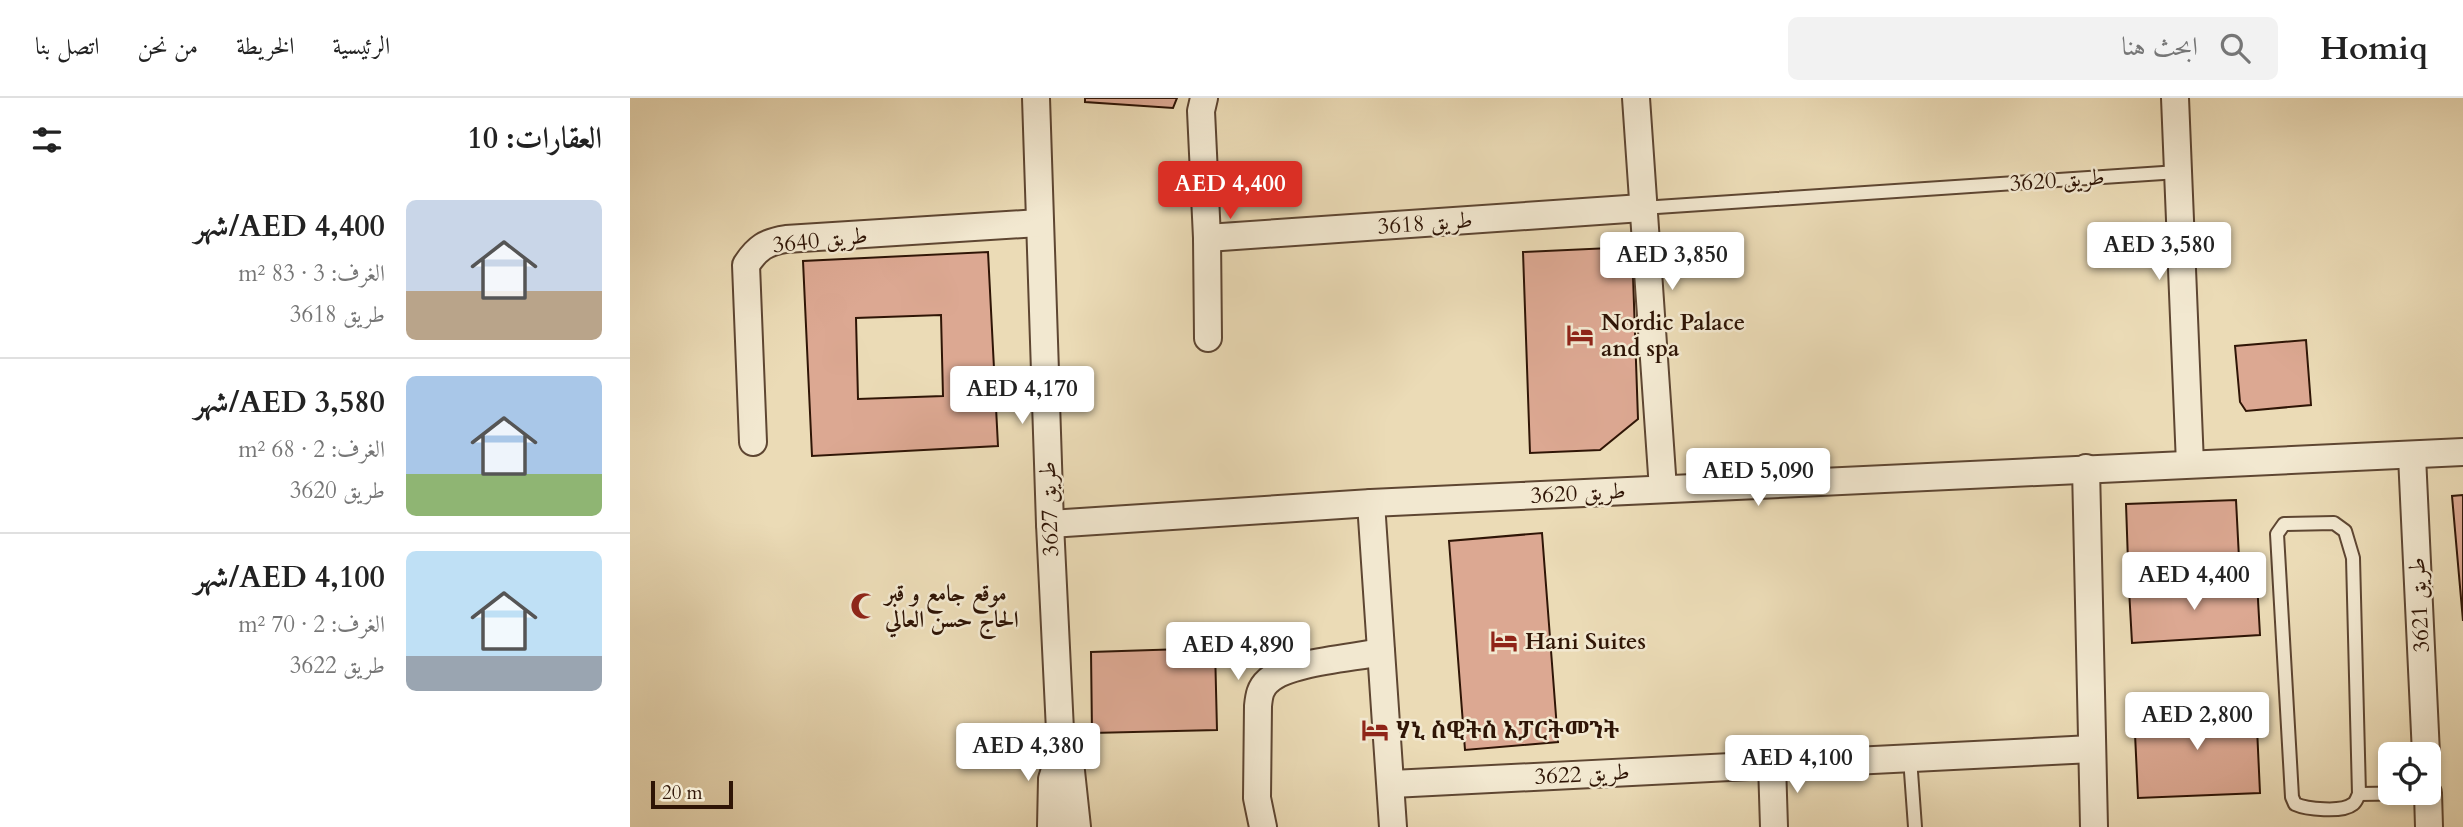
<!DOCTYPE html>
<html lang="ar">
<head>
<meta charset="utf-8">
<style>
  :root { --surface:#fff; --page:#f2f2f2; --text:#222; --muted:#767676; --line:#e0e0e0; --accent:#d93025 }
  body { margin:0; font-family:Cardo,Amiri,"Noto Serif Ethiopic",serif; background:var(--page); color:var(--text); direction:rtl; height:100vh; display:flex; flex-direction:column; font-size:26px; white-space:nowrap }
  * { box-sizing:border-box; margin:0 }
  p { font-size:23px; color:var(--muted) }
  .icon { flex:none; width:38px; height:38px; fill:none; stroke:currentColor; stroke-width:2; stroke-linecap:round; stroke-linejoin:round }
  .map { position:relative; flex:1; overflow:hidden; direction:ltr }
  .drawer { display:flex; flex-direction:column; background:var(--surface); width:630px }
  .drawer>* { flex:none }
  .tools { position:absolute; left:1748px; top:644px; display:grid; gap:14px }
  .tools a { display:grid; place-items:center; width:63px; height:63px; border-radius:10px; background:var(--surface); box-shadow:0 4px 10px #0003; font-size:35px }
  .scale { position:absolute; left:21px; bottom:18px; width:82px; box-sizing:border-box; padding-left:7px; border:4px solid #2f1506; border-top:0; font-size:19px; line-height:24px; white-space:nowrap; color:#2f1506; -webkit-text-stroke:5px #f2e8d0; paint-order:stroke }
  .price { position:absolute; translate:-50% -60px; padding:0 16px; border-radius:7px; background:#fff; color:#222; font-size:23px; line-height:46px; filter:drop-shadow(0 2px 4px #0008) }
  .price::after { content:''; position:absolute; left:50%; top:42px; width:21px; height:16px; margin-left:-10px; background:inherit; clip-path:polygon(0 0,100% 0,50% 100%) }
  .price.on { background:var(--accent); color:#fff }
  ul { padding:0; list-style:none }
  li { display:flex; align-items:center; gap:21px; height:175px; padding:0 28px }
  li+li { border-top:2px solid var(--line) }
  li span { display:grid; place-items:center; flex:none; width:196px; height:140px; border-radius:10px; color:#555 }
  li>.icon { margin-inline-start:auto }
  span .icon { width:84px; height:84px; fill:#fffc; stroke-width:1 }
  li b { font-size:30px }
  h2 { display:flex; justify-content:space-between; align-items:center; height:84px; padding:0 28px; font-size:30px }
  header { display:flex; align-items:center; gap:42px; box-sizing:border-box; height:98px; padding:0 35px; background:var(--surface); border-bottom:2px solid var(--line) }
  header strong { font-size:33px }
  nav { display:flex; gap:38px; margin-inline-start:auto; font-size:24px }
  .search { width:490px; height:63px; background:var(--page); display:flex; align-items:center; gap:18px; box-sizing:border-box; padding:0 24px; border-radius:10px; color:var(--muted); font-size:26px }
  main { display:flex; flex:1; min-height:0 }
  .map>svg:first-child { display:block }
</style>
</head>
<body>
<header>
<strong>Homiq</strong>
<div class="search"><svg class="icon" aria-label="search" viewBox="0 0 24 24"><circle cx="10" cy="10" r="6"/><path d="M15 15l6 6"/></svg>ابحث هنا</div>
<nav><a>الرئيسية</a><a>الخريطة</a><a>من نحن</a><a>اتصل بنا</a></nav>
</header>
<main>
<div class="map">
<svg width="1833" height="729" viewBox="0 0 1833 729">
  <rect width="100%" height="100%" fill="#ebdbb6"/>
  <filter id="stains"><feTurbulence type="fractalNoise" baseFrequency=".00286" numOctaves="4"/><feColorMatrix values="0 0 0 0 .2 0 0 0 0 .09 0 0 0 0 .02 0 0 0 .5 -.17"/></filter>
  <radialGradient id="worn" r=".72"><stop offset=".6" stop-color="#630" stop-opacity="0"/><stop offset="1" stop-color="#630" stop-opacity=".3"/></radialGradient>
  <g fill="#dca892" stroke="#2f1506" stroke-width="2" fill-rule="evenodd">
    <path d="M455,0H547L543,10L455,4Z"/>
    <path d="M1002,149L1008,321L970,352L900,355L893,154Z"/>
    <path d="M358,154L368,348L182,358L173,163ZM311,217L313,298L228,301L226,220Z"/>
    <path d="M1676,242L1681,307L1616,313L1610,304L1605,248Z"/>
    <path d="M1833,397V523L1822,398Z"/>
    <path d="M1606,402L1609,460L1498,464L1496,406Z"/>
    <path d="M912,435L928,644L835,652L819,443Z"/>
    <path d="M1627,484L1630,537L1502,545L1499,491Z"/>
    <path d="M585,550L587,632L462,635L461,554Z"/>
    <path d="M1626,608L1630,695L1508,700L1504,614Z"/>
  </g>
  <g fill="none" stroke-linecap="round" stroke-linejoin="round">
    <defs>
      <g id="lane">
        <path d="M1012,110L1548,74"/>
        <path d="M1704,425L1715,433L1723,460L1729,696C1727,700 1726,704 1723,706C1712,715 1676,711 1665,706L1662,699L1647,436L1654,426Z"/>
        <path d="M1280,660L1285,729"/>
        <path d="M1729,696L1798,695"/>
      </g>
      <g id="street">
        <path d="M406,0L420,426L431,653L441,673L447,729"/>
        <path d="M574,0L571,13L577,140L578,240"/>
        <path d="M1006,0L1033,391"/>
        <path d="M1545,0L1560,366"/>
        <path d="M577,140L1012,110"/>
        <path d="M123,344L116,167C127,150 136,144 156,141L409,125"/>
        <path d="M1782,358L1796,656"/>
        <path d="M1456,370L1464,729"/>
        <path d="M741,405L763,729"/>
        <path d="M420,426L741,405L1833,354"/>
        <path d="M1142,666L1144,729"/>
        <path d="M762,686L1462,651"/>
        <path d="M1798,695L1799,729"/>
        <path d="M421,729L422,681L431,653"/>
        <path d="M633,729L627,700L628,608C629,598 630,590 638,583C658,564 723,560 751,554"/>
      </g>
    </defs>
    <use href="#lane" stroke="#5e4632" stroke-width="16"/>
    <use href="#street" stroke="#5e4632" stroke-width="30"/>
    <use href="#lane" stroke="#f2e8d0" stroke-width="12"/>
    <use href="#street" stroke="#f2e8d0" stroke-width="26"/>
  </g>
  <defs>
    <symbol id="hotel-bare" viewBox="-9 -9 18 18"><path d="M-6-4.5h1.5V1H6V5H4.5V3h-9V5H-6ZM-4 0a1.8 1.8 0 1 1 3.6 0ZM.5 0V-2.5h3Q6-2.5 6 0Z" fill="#8f2418" stroke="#f2e8d0" stroke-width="2.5" paint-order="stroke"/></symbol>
    <symbol id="mosque-bare" viewBox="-9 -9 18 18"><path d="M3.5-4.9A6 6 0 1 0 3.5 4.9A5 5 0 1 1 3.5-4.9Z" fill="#8f2418" stroke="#f2e8d0" stroke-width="2.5" paint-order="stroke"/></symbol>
  </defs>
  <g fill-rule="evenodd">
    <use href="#hotel-bare" x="931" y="218" width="38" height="38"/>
    <use href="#mosque-bare" x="215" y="489" width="38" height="38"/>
    <use href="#hotel-bare" x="855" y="524" width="38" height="38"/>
    <use href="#hotel-bare" x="726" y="613" width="38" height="38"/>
  </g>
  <g text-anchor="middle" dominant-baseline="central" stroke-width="5" stroke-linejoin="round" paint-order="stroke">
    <g font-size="23" fill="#2f1506" stroke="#f2e8d0">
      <text transform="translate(1427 82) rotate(-4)">طريق 3620</text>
      <text transform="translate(795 125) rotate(-4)">طريق 3618</text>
      <text transform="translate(190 142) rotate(-6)">طريق 3640</text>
      <text transform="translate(948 395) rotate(-3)">طريق 3620</text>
      <text transform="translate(419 411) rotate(-92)">طريق 3627</text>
      <text transform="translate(1789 507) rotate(-93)">طريق 3621</text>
      <text transform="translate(952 676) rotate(-3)">طريق 3622</text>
    </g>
    <g font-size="23" font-weight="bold" fill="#2f1506" stroke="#f2e8d0" text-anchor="start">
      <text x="971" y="224">Nordic Palace<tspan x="971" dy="26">and spa</tspan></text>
      <text x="255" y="495">موقع جامع و قبر<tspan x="255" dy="26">الحاج حسن العالي</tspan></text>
      <text x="895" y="543">Hani Suites</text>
      <text x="766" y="632">ሃኒ ስዊትስ አፓርትመንት</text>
    </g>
  </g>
  <rect width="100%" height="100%" filter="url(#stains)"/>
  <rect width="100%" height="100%" fill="url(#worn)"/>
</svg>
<div class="tools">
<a><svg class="icon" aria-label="locate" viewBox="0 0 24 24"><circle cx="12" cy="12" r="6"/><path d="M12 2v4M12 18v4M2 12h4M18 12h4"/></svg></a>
</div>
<div class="scale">20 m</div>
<b class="price on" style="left:600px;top:123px">AED 4,400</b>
<b class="price" style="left:1529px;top:184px">AED 3,580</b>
<b class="price" style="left:1042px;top:194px">AED 3,850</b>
<b class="price" style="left:392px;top:328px">AED 4,170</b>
<b class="price" style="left:1128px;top:410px">AED 5,090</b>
<b class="price" style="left:1564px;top:514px">AED 4,400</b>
<b class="price" style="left:608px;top:584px">AED 4,890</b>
<b class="price" style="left:1567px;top:654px">AED 2,800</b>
<b class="price" style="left:398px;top:685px">AED 4,380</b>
<b class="price" style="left:1167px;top:697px">AED 4,100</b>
</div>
<section class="drawer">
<h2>العقارات: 10<svg class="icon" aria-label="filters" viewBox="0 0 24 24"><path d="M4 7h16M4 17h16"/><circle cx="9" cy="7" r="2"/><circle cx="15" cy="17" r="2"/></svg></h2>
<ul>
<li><span style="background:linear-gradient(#c9d6e8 65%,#b9a48a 0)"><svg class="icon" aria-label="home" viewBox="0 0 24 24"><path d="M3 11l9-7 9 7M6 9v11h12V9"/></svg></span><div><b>AED 4,400/شهر</b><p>الغرف: 3 · 83 m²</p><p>طريق 3618</p></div></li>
<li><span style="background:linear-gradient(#a9c7e8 70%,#8fb573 0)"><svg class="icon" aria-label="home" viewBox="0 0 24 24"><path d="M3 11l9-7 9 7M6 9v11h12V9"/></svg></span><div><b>AED 3,580/شهر</b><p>الغرف: 2 · 68 m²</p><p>طريق 3620</p></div></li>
<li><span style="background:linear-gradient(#bfe0f5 75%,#9aa5b1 0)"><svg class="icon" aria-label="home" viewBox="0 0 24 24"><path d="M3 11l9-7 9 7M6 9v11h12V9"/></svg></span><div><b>AED 4,100/شهر</b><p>الغرف: 2 · 70 m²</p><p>طريق 3622</p></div></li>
</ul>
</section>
</main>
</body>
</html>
